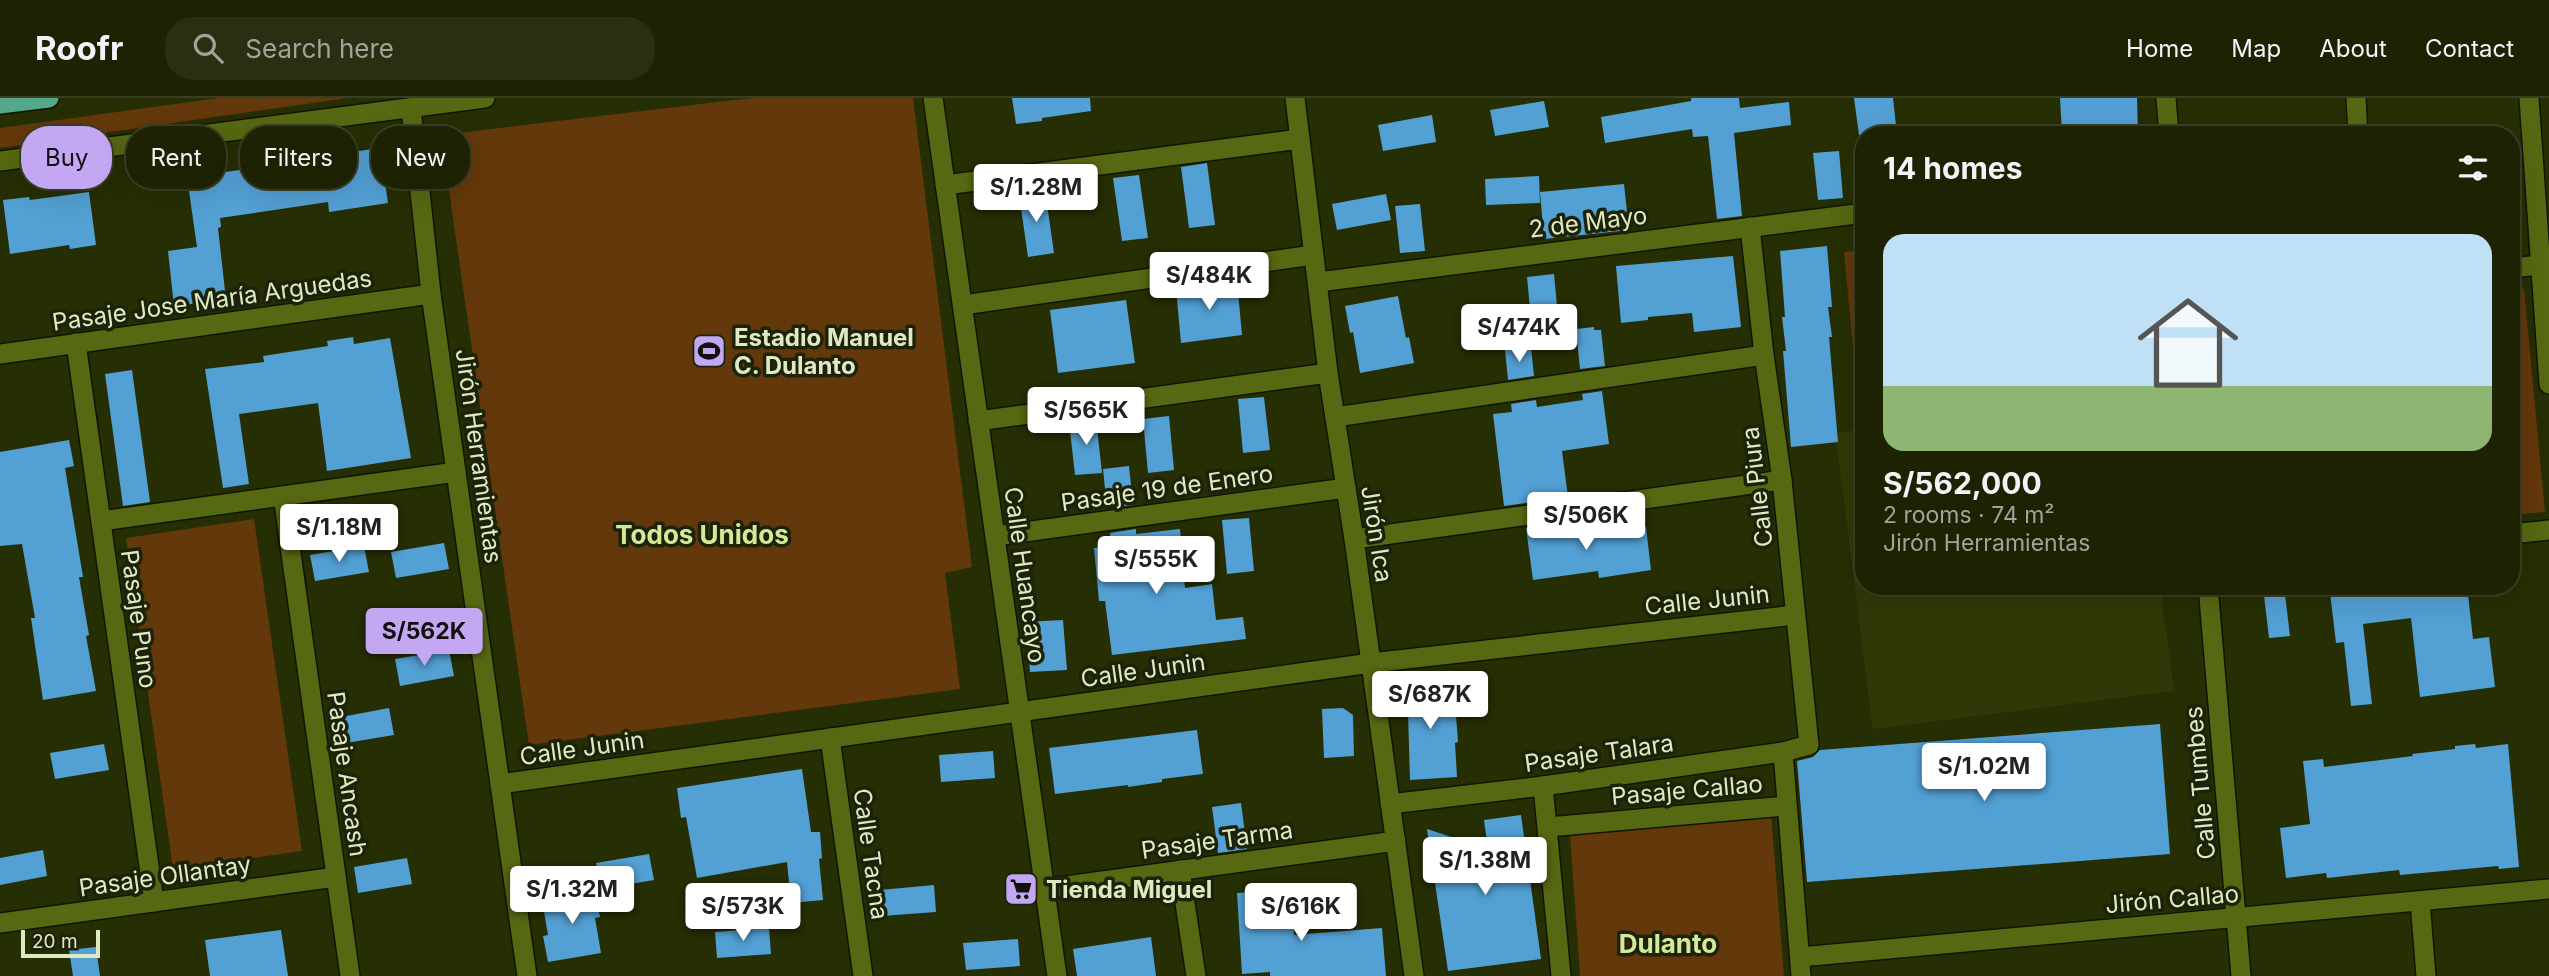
<!DOCTYPE html>
<html lang="en">
<head>
<meta charset="utf-8">
<style>
  :root { --surface:#1c2202; --page:#292f11; --text:#f1f3f6; --muted:#a0a499; --line:#3a3f24; --accent:#c3a7f2 }
  body { margin:0; font-family:Inter,sans-serif; background:var(--page); color:var(--text); height:100vh; display:flex; flex-direction:column; font-size:26px; white-space:nowrap }
  * { box-sizing:border-box; margin:0 }
  p { font-size:23px; color:var(--muted) }
  .icon { flex:none; width:38px; height:38px; fill:none; stroke:currentColor; stroke-width:2; stroke-linecap:round; stroke-linejoin:round }
  .map { position:relative; flex:1; overflow:hidden }
  .sheet { position:absolute; left:1855px; top:28px; width:665px; height:469px; display:flex; flex-direction:column; background:var(--surface); border-radius:28px; box-shadow:0 7px 28px #0002,0 0 0 2px var(--line) }
  .sheet>* { flex:none }
  .top-card { position:absolute; left:21px; top:28px; width:665px; height:63px; display:flex; gap:14px }
  .scale { position:absolute; left:21px; bottom:18px; width:79px; box-sizing:border-box; padding-left:7px; border:4px solid #dfeac3; border-top:0; font-size:19px; line-height:24px; white-space:nowrap; color:#dfeac3; -webkit-text-stroke:5px #1d230a; paint-order:stroke }
  .price { position:absolute; translate:-50% -60px; padding:0 16px; border-radius:7px; background:#fff; color:#222; font-size:23px; line-height:46px; filter:drop-shadow(0 2px 4px #0008) }
  .price::after { content:''; position:absolute; left:50%; top:42px; width:21px; height:16px; margin-left:-10px; background:inherit; clip-path:polygon(0 0,100% 0,50% 100%) }
  .price.on { background:var(--accent); color:#111 }
  ul { padding:0; list-style:none }
  li { display:grid; align-content:center; gap:14px; height:371px; padding:0 28px }
  li+li { border-top:2px solid var(--line) }
  li span { display:grid; place-items:center; height:217px; border-radius:21px; color:#555 }
  li>.icon { margin-inline-start:auto }
  span .icon { width:126px; height:126px; fill:#fffc; stroke-width:1 }
  li b { font-size:30px }
  h2 { display:flex; justify-content:space-between; align-items:center; height:84px; padding:0 28px; font-size:30px }
  .tag { padding:0 24px; border-radius:28px; background:var(--surface); box-shadow:0 7px 28px #0002,0 0 0 2px var(--line); font-size:24px; line-height:63px }
  .tag.on { background:var(--accent); color:#111 }
  header { display:flex; align-items:center; gap:42px; box-sizing:border-box; height:98px; padding:0 35px; background:var(--surface); border-bottom:2px solid var(--line) }
  header strong { font-size:33px }
  nav { display:flex; gap:38px; margin-inline-start:auto; font-size:24px }
  .search { width:490px; height:63px; background:var(--page); display:flex; align-items:center; gap:18px; box-sizing:border-box; padding:0 24px; border-radius:28px; color:var(--muted); font-size:26px }
  .map>svg:first-child { display:block }
</style>
</head>
<body>
<header>
<strong>Roofr</strong>
<div class="search"><svg class="icon" aria-label="search" viewBox="0 0 24 24"><circle cx="10" cy="10" r="6"/><path d="M15 15l6 6"/></svg>Search here</div>
<nav><a>Home</a><a>Map</a><a>About</a><a>Contact</a></nav>
</header>
<div class="map">
<svg width="2549" height="878" viewBox="0 0 2549 878">
  <rect width="100%" height="100%" fill="#262e03"/>
  <path fill="#2f3907" d="M1864,331V488H2160L2174,593L1873,631L1835,335Z"/>
  <g fill="#63380b">
    <path d="M219,0H347L0,50V30Z"/>
    <path d="M751,0H913L972,469L945,475L960,591L529,647L441,37Z"/>
    <path d="M1864,152V290L1857,291L1844,154Z"/>
    <path d="M2511,191H2524L2545,414L2511,417Z"/>
    <path d="M254,421L302,753L173,771L126,440Z"/>
    <path d="M1771,715L1784,878H1580L1570,738Z"/>
  </g>
  <g fill="#53a0d4">
    <path d="M1012,0H1090L1091,13L1042,20V23L1016,26Z"/>
    <path d="M1691,0H1739L1740,10L1789,4L1791,27L1734,35L1742,118L1717,121L1708,38L1693,39L1692,31L1605,45L1601,19L1691,3Z"/>
    <path d="M1854,0H1893L1897,37H1859Z"/>
    <path d="M2060,0H2137L2138,37H2062Z"/>
    <path d="M1544,3L1549,29L1495,38L1490,12Z"/>
    <path d="M1432,17L1436,44L1383,53L1378,27Z"/>
    <path d="M323,50L324,58L380,50L388,105L329,114L328,104L220,120L221,129L218,130L226,202L174,208L168,153L197,149L187,79L240,72L238,63Z"/>
    <path d="M1839,53L1843,100L1818,102L1813,55Z"/>
    <path d="M1207,65L1215,127L1189,130L1181,69Z"/>
    <path d="M1139,77L1148,140L1122,143L1113,80Z"/>
    <path d="M1539,78L1540,105L1486,107L1485,81Z"/>
    <path d="M1624,86L1629,132L1544,141L1540,94Z"/>
    <path d="M1045,92L1054,155L1028,159L1019,96Z"/>
    <path d="M89,94L96,147L70,151L69,147L10,156L3,102L29,99L30,102Z"/>
    <path d="M1386,96L1391,122L1337,132L1332,106Z"/>
    <path d="M1420,106L1425,153L1400,155L1395,108Z"/>
    <path d="M1827,148L1832,209H1828L1832,239H1829L1838,344L1791,349L1783,253H1786L1782,219H1785L1780,153Z"/>
    <path d="M1733,158L1741,229L1694,234L1692,215L1648,219V222L1621,225L1616,168Z"/>
    <path d="M1554,176L1559,230L1532,233L1527,179Z"/>
    <path d="M1237,183L1242,237L1181,245L1176,191Z"/>
    <path d="M1398,198L1406,240L1409,239L1414,265L1360,275L1353,234L1350,235L1345,208Z"/>
    <path d="M1126,202L1135,265L1058,275L1050,212Z"/>
    <path d="M1594,229V232H1601L1605,268L1580,271L1576,231Z"/>
    <path d="M353,239L354,246L390,240L411,360L327,373L318,305L239,316L249,386L223,390L205,271L264,264L263,258L328,248L327,243Z"/>
    <path d="M1531,250L1534,278L1508,282L1505,252Z"/>
    <path d="M132,272L150,404L123,408L105,276Z"/>
    <path d="M1602,293L1609,346L1562,353L1568,399L1504,408L1493,316L1512,314L1511,306L1536,302L1537,309L1583,302L1582,296Z"/>
    <path d="M1264,299L1270,352L1243,355L1238,301Z"/>
    <path d="M1169,318L1174,372L1148,375L1143,321Z"/>
    <path d="M1096,321L1102,375L1075,377L1069,324Z"/>
    <path d="M69,342L74,368L65,370L83,479H79L89,537L86,538L96,593L43,602L31,520H35L22,446L0,448V354Z"/>
    <path d="M1129,368L1133,407L1107,410L1103,371Z"/>
    <path d="M1249,420L1254,473L1227,476L1222,422Z"/>
    <path d="M1571,423L1573,439L1646,429L1651,472L1599,480L1598,473L1533,482L1526,430Z"/>
    <path d="M1136,431V436L1180,431L1185,490L1212,486L1216,522L1243,519L1246,541L1112,557L1105,503H1099L1094,450L1111,448L1110,435Z"/>
    <path d="M444,445L449,471L396,480L391,454Z"/>
    <path d="M364,448L369,474L315,483L310,457Z"/>
    <path d="M2284,488L2290,538L2269,540L2263,489Z"/>
    <path d="M2378,488H2467L2473,541L2489,539L2495,589L2420,599L2411,520L2363,526L2372,606L2351,608L2344,544L2336,545L2330,494Z"/>
    <path d="M1063,522L1067,572L1030,574L1026,524Z"/>
    <path d="M449,552L454,578L400,588L395,561Z"/>
    <path d="M1447,584L1450,618L1456,617L1458,644L1455,645L1457,679L1410,682L1408,614H1402L1401,587Z"/>
    <path d="M389,610L394,637L340,646L336,620Z"/>
    <path d="M1343,610L1353,617L1354,658L1324,660L1322,611Z"/>
    <path d="M2160,626L2170,756L1807,784L1797,663L1813,659L1820,652Z"/>
    <path d="M1197,632L1203,676L1162,681V684L1128,689V687L1055,696L1049,650Z"/>
    <path d="M104,646L109,672L55,681L50,655Z"/>
    <path d="M2475,646L2476,650L2508,646L2519,769L2499,771L2498,768L2400,777L2399,772L2327,780L2326,775L2286,780L2280,730L2310,726L2303,663L2323,661L2324,669L2413,658L2412,656L2455,651V648Z"/>
    <path d="M993,653L995,680L941,684L939,657Z"/>
    <path d="M802,671L811,734H820L822,760L819,761L823,802L791,805L787,764L697,780L686,719L681,720L677,690Z"/>
    <path d="M1241,705L1247,751L1218,755L1212,709Z"/>
    <path d="M1521,717L1541,861L1448,873L1427,731L1488,751L1484,722Z"/>
    <path d="M43,752L47,778L0,787V760Z"/>
    <path d="M649,756L654,782L601,791L596,765Z"/>
    <path d="M407,760L412,786L358,795L354,769Z"/>
    <path d="M934,787L936,814L882,818L880,792Z"/>
    <path d="M1291,791L1294,837L1382,830L1386,878H1270V874L1242,876L1237,795Z"/>
    <path d="M595,793L600,819L595,820L601,855L548,864L543,838L548,837L542,802Z"/>
    <path d="M769,830L771,856L717,860L715,834Z"/>
    <path d="M281,832L288,878H210L205,842Z"/>
    <path d="M1151,839L1156,878H1077L1073,851Z"/>
    <path d="M1018,841L1020,868L966,872L963,845Z"/>
    <path d="M96,849L100,878H73L69,852Z"/>
  </g>
  <g fill="none" stroke-linecap="round" stroke-linejoin="round">
    <defs>
      <path id="pedestrian" d="M2420,803L2426,878"/>
      <g id="minor">
        <path d="M933,0L1057,878"/>
        <path d="M1295,0L1328,275L1354,441L1414,878"/>
        <path d="M2166,0L2169,37"/>
        <path d="M2356,0L2358,37"/>
        <path d="M2529,0L2549,286"/>
        <path d="M411,10L431,196L527,878"/>
        <path d="M0,63L485,0"/>
        <path d="M945,87L1300,41"/>
        <path d="M2511,170L2549,166"/>
        <path d="M1318,184L1864,115"/>
        <path d="M963,207L1313,157"/>
        <path d="M76,245L154,804"/>
        <path d="M0,256L431,196"/>
        <path d="M1335,319L1764,257"/>
        <path d="M978,323L1328,275"/>
        <path d="M283,398L350,878"/>
        <path d="M101,423L456,374"/>
        <path d="M2511,436L2549,432"/>
        <path d="M995,438L1346,390"/>
        <path d="M1354,441L1782,382"/>
        <path d="M2208,488L2241,878"/>
        <path d="M830,640L863,878"/>
        <path d="M1783,654L1801,878"/>
        <path d="M500,686L1371,565L1795,517"/>
        <path d="M1543,688L1561,878"/>
        <path d="M1390,706L1543,688L1783,654L1809,647L1782,382L1764,257L1750,129"/>
        <path d="M1548,729L1786,708"/>
        <path d="M1180,772L1196,878"/>
        <path d="M1044,791L1396,743"/>
        <path d="M0,825L336,779"/>
        <path d="M1800,859L2549,791"/>
      </g>
      <path id="trunk" d="M0,6L49,0"/>
    </defs>
    <use href="#pedestrian" stroke="#101500" stroke-width="22"/>
    <use href="#minor" stroke="#101500" stroke-width="22"/>
    <use href="#trunk" stroke="#101500" stroke-width="22"/>
    <use href="#pedestrian" stroke="#576812" stroke-width="19"/>
    <use href="#minor" stroke="#576812" stroke-width="19"/>
    <use href="#trunk" stroke="#54a889" stroke-width="19"/>
  </g>
  <defs>
    <symbol id="stadium-square" viewBox="-11 -11 22 22"><rect x="-9" y="-9" width="18" height="18" rx="4" fill="#c3a7f2" stroke="#1d230a"/><path d="M0-5a6.5 5 0 1 0 0 10a6.5 5 0 1 0 0-10ZM-3.5-1.8h7v3.6h-7Z" fill="#111"/></symbol>
    <symbol id="supermarket-square" viewBox="-11 -11 22 22"><rect x="-9" y="-9" width="18" height="18" rx="4" fill="#c3a7f2" stroke="#1d230a"/><path d="M-6-5.5h2.5l.6 2H6L4.5 2H-2.5L-4.4-4H-6ZM-1.5 3.2a1.3 1.3 0 1 0 .1 0ZM3 3.2a1.3 1.3 0 1 0 .1 0Z" fill="#111"/></symbol>
  </defs>
  <g fill-rule="evenodd">
    <use href="#stadium-square" x="690" y="234" width="38" height="38"/>
    <use href="#supermarket-square" x="1002" y="772" width="38" height="38"/>
  </g>
  <g text-anchor="middle" dominant-baseline="central" stroke-width="7" stroke-linejoin="round" paint-order="stroke">
    <g font-size="24" fill="#dfeac3" stroke="#1d230a">
      <text transform="translate(1588 124) rotate(-7)">2 de Mayo</text>
      <text transform="translate(212 202) rotate(-8)">Pasaje Jose María Arguedas</text>
      <text transform="translate(479 358) rotate(82)">Jirón Herramientas</text>
      <text transform="translate(1757 389) rotate(-97)">Calle Piura</text>
      <text transform="translate(1167 390) rotate(-8)">Pasaje 19 de Enero</text>
      <text transform="translate(1377 436) rotate(81)">Jirón Ica</text>
      <text transform="translate(1025 477) rotate(82)">Calle Huancayo</text>
      <text transform="translate(1707 502) rotate(-6)">Calle Junin</text>
      <text transform="translate(139 521) rotate(82)">Pasaje Puno</text>
      <text transform="translate(1143 572) rotate(-8)">Calle Junin</text>
      <text transform="translate(582 650) rotate(-8)">Calle Junin</text>
      <text transform="translate(1599 655) rotate(-8)">Pasaje Talara</text>
      <text transform="translate(347 676) rotate(82)">Pasaje Ancash</text>
      <text transform="translate(2200 685) rotate(-95)">Calle Tumbes</text>
      <text transform="translate(1687 692) rotate(-5)">Pasaje Callao</text>
      <text transform="translate(1217 742) rotate(-8)">Pasaje Tarma</text>
      <text transform="translate(871 756) rotate(82)">Calle Tacna</text>
      <text transform="translate(165 778) rotate(-8)">Pasaje Ollantay</text>
      <text transform="translate(2172 801) rotate(-5)">Jirón Callao</text>
    </g>
    <g font-size="24" font-weight="bold" fill="#dfeac3" stroke="#1d230a" text-anchor="start">
      <text x="734" y="239">Estadio Manuel<tspan x="734" dy="28">C. Dulanto</tspan></text>
      <text x="1046" y="791">Tienda Miguel</text>
    </g>
    <g font-size="26" font-weight="bold" fill="#d4ea98" stroke="#1d230a">
      <text x="702" y="436">Todos Unidos</text>
      <text x="1668" y="845">Dulanto</text>
    </g>
  </g>
</svg>
<div class="scale">20 m</div>
<b class="price" style="left:1036px;top:126px">S/1.28M</b>
<b class="price" style="left:1209px;top:214px">S/484K</b>
<b class="price" style="left:1519px;top:266px">S/474K</b>
<b class="price" style="left:1086px;top:349px">S/565K</b>
<b class="price" style="left:1586px;top:454px">S/506K</b>
<b class="price" style="left:339px;top:466px">S/1.18M</b>
<b class="price" style="left:1156px;top:498px">S/555K</b>
<b class="price on" style="left:424px;top:570px">S/562K</b>
<b class="price" style="left:1430px;top:633px">S/687K</b>
<b class="price" style="left:1984px;top:705px">S/1.02M</b>
<b class="price" style="left:1485px;top:799px">S/1.38M</b>
<b class="price" style="left:572px;top:828px">S/1.32M</b>
<b class="price" style="left:743px;top:845px">S/573K</b>
<b class="price" style="left:1301px;top:845px">S/616K</b>
<div class="top-card">
<a class="tag on">Buy</a>
<a class="tag">Rent</a>
<a class="tag">Filters</a>
<a class="tag">New</a>
</div>
<section class="sheet">
<h2>14 homes<svg class="icon" aria-label="filters" viewBox="0 0 24 24"><path d="M4 7h16M4 17h16"/><circle cx="9" cy="7" r="2"/><circle cx="15" cy="17" r="2"/></svg></h2>
<ul>
<li><span style="background:linear-gradient(#bfe0f5 70%,#8fb573 0)"><svg class="icon" aria-label="home" viewBox="0 0 24 24"><path d="M3 11l9-7 9 7M6 9v11h12V9"/></svg></span><div><b>S/562,000</b><p>2 rooms · 74 m²</p><p>Jirón Herramientas</p></div></li>
</ul>
</section>
</div>
</body>
</html>
